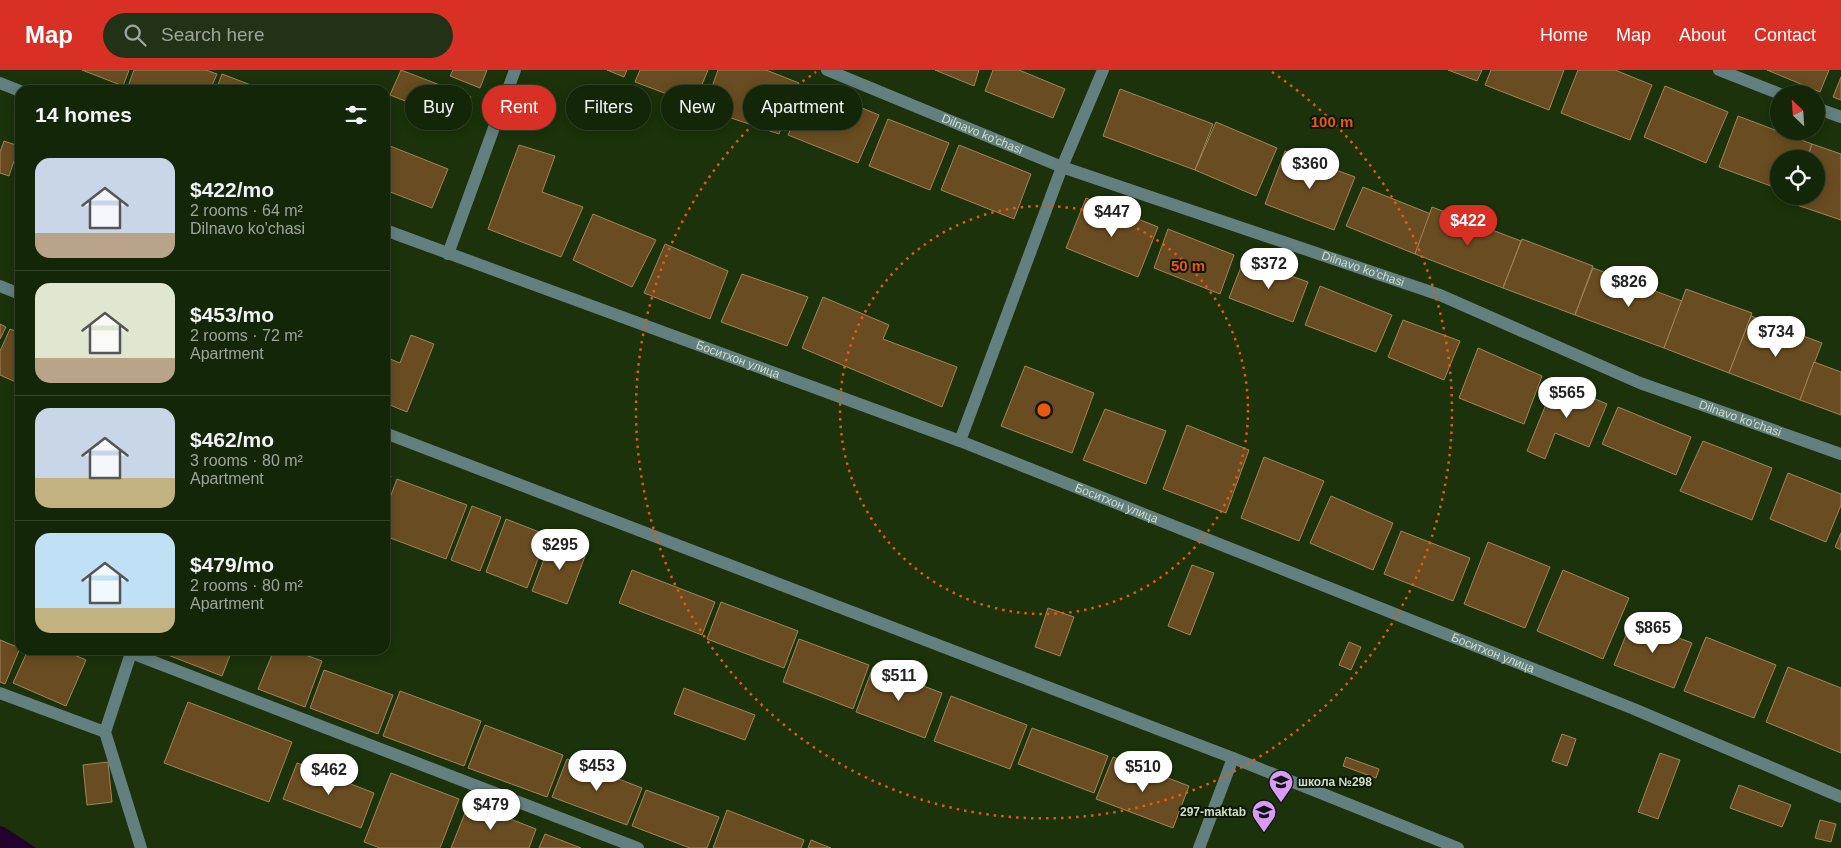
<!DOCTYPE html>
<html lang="en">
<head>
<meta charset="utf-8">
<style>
  :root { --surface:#142608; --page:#213216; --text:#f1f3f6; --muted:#9da59c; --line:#334329; --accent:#d93025 }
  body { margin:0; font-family:Helvetica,sans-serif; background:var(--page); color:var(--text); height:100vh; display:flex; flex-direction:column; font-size:19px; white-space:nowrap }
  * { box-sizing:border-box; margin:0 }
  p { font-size:16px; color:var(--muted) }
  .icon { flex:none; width:28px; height:28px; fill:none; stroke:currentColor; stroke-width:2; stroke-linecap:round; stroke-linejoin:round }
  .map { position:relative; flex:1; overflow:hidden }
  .drawer { position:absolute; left:15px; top:15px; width:375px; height:570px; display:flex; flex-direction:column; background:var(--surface); border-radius:15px; box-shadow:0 2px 12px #0003,0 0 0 1px var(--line) }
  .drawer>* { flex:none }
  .guide { position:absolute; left:405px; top:15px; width:475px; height:45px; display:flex; gap:10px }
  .needle { width:32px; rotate:335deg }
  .tools { position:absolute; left:1770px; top:15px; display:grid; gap:10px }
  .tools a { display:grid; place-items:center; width:55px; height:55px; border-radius:50%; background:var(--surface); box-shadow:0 2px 12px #0003,0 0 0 1px var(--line); font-size:25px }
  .price { position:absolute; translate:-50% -42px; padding:0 11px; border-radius:18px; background:#fff; color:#222; font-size:16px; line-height:32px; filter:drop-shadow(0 1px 2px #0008) }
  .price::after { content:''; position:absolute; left:50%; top:30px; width:15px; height:11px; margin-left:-8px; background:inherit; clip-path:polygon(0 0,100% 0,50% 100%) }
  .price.selected { background:var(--accent); color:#fff }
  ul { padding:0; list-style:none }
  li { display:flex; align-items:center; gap:15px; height:125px; padding:0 20px }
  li+li { border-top:1px solid var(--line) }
  li span { display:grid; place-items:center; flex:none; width:140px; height:100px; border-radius:15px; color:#555 }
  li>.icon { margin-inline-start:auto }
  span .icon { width:60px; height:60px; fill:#fffc; stroke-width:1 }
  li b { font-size:21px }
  h2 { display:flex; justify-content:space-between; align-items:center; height:60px; padding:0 20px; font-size:21px }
  .pill { padding:0 18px; border-radius:22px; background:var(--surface); box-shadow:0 2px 12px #0003,0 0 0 1px var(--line); font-size:18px; line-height:45px }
  .pill.selected { background:var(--accent); color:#fff }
  header { display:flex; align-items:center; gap:30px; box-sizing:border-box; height:70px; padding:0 25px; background:var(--accent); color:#fff }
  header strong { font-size:24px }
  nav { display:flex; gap:28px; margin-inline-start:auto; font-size:18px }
  .search { width:350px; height:45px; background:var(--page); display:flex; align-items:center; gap:12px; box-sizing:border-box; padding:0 18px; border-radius:28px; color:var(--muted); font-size:19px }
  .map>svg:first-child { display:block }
</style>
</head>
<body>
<header>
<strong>Map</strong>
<div class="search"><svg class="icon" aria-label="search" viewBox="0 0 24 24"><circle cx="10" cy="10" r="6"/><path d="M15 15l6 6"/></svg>Search here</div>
<nav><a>Home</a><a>Map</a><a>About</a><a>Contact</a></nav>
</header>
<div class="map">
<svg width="1841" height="778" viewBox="0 0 1841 778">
  <rect width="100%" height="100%" fill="#1b320a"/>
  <path fill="#21002e" d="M0,756L4,757L36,778H0Z"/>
  <g fill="#694c21" stroke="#a38459">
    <path d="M82,0H129L123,16Z"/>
    <path d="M134,0H206L217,4L210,20H131L127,19Z"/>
    <path d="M401,0L471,27L461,53L390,25Z"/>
    <path d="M453,0H487L480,18L450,6Z"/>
    <path d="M607,0H627L624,7Z"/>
    <path d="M640,0H708L694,34L635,12Z"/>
    <path d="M718,0H766L799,13L779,64L704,39Z"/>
    <path d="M935,0H979L974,16Z"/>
    <path d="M993,0H1019L1065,19L1053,48L985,21Z"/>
    <path d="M1448,0H1482L1477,11Z"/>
    <path d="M1491,0H1564L1549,40L1485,15Z"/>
    <path d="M1578,0H1615L1652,15L1630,70L1561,43Z"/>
    <path d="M1767,0H1829L1820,22Z"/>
    <path d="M222,4L264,20H216Z"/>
    <path d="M1841,7V30L1833,27Z"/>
    <path d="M809,16L879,45L858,93L788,65Z"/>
    <path d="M1665,16L1728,42L1706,93L1644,67Z"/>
    <path d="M1120,19L1213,54L1195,100L1103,66Z"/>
    <path d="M1738,46L1812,74L1807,89H1779V119L1719,97Z"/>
    <path d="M888,49L949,73L930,120L869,96Z"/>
    <path d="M1216,52L1277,78L1256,126L1195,100Z"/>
    <path d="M4,71L19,76L9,106L0,103V82Z"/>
    <path d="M385,74L448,99L432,138L385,120Z"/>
    <path d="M1812,74L1841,84V150L1791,133L1794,126H1816V89H1807Z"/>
    <path d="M519,75L555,86L542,122L583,137L561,187L488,159Z"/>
    <path d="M959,75L1031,104L1014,149L941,120Z"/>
    <path d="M1285,81L1355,107L1334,160L1265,134Z"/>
    <path d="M1363,117L1431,144L1415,184L1346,156Z"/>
    <path d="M1086,128L1158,157L1138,207L1066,178Z"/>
    <path d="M1432,137L1521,171L1503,218L1415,184Z"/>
    <path d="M593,144L656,170L632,217L573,190Z"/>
    <path d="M1168,159L1234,185L1220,224L1154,198Z"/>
    <path d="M1522,169L1593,196L1575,245L1503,218Z"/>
    <path d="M665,174L728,201L710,249L644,223Z"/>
    <path d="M1244,189L1308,212L1293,252L1229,228Z"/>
    <path d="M1593,198L1682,231L1664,278L1575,245Z"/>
    <path d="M742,204L808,227L787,276L721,252Z"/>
    <path d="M1320,216L1392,245L1376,282L1305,255Z"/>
    <path d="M1686,219L1752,243L1729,303L1664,278Z"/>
    <path d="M823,227L889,255L883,269L957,297L942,337L802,278Z"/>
    <path d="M1751,246L1822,273L1800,330L1729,303Z"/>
    <path d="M1403,250L1460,271L1444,310L1388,287Z"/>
    <path d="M0,254L6,257L0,269Z"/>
    <path d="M10,259L20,263V314L0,305V281Z"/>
    <path d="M411,265L434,274L407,342L385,333V287L400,293Z"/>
    <path d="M1478,278L1542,306L1524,354L1459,328Z"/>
    <path d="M1814,292L1841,302V345L1800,330Z"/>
    <path d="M1025,296L1094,323L1072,383L1001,356Z"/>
    <path d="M1555,312L1607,334L1589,377L1555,363L1545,389L1527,381Z"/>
    <path d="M1618,337L1691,367L1676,405L1602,374Z"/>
    <path d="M1105,339L1166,361L1146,414L1083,390Z"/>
    <path d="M1187,355L1249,380L1226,443L1163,419Z"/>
    <path d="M1703,371L1772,398L1752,450L1680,421Z"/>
    <path d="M1264,387L1324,411L1299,471L1241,448Z"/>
    <path d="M1788,403L1841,424V435L1826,472L1770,449Z"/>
    <path d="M385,404L391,406L385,421Z"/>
    <path d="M397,409L467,435L446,489L385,466V441Z"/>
    <path d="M1331,426L1393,453L1373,500L1310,473Z"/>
    <path d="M472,436L501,447L480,501L451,490Z"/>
    <path d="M506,449L547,465L527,518L486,502Z"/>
    <path d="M1401,461L1470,488L1453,531L1384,504Z"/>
    <path d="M1841,463V480L1835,477Z"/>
    <path d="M552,468L587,481L567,534L532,521Z"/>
    <path d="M1488,472L1550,497L1525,558L1464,534Z"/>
    <path d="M1192,495L1214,503L1190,565L1168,556Z"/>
    <path d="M632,500L715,532L702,565L619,533Z"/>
    <path d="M1563,500L1629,528L1603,589L1537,561Z"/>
    <path d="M721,532L798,561L784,598L707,569Z"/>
    <path d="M1048,538L1074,547L1060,586L1035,577Z"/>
    <path d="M1632,550L1692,573L1674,618L1614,595Z"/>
    <path d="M1706,567L1776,595L1754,648L1684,621Z"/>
    <path d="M799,569L869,595L853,639L783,612Z"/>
    <path d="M0,570L20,578L5,614L0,612Z"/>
    <path d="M1349,572L1361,577L1351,600L1339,595Z"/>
    <path d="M28,580H63L86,590L66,636L13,613Z"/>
    <path d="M155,580H232L222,606Z"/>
    <path d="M274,580H292L322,591L305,637L258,619Z"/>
    <path d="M873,597L942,623L925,668L856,642Z"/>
    <path d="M1788,597L1841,618V683L1766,652Z"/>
    <path d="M324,600L393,625L378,664L310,638Z"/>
    <path d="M684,618L755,645L745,670L674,644Z"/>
    <path d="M400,621L481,651L464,696L383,666Z"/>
    <path d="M951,626L1027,655L1010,699L934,671Z"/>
    <path d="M188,632L292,672L269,732L164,693Z"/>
    <path d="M485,655L563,685L547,727L468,698Z"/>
    <path d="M1032,658L1108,686L1094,723L1018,694Z"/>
    <path d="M1562,664L1576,669L1567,696L1552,691Z"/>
    <path d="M1660,683L1680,690L1658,749L1638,742Z"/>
    <path d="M1113,687L1189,716L1173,758L1096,729Z"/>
    <path d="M1346,687L1379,699L1376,708L1343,696Z"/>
    <path d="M567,689L642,718L627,755L552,727Z"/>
    <path d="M108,692L112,732L87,735L83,695Z"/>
    <path d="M297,693L374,723L361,758L283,729Z"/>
    <path d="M391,703L459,729L440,778H380L364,772Z"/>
    <path d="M1739,715L1791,735L1782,757L1730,738Z"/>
    <path d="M646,720L719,747L707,778H690L632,756Z"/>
    <path d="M469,733L536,759L529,778H451Z"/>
    <path d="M727,740L804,770L801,778H713Z"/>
    <path d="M1820,750L1836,754L1831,772L1815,768Z"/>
    <path d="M545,764L581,778H539Z"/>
    <path d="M811,770L831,778H808Z"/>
  </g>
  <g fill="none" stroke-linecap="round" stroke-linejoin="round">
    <g stroke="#647f7f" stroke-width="12">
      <path id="s1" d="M827,0L1062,97L1440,225L1640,313L1841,384"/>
      <path d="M1719,0L1780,24"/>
      <path d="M0,13L20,21"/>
      <path d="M1816,38L1841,47"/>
      <path id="s2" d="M385,160L960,371L1634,639L1841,727"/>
      <path d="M448,184L515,0"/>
      <path d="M0,216L20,224"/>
      <path d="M385,363L1233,688L1458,778"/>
      <path d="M960,371L1062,97L1103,0"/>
      <path d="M132,580L105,662L141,778"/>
      <path d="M131,583L638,778"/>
      <path d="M0,623L105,662"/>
      <path d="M1199,778L1233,688"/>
    </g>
  </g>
  <g fill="none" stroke="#e8590c" stroke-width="2.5" stroke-dasharray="2.5 5">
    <circle cx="1044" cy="340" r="204"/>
    <path d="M1272 2A408 408 0 1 1 816 2"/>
  </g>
  <defs>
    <symbol id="school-pin" viewBox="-11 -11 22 30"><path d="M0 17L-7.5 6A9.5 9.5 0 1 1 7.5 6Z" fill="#da9af7" stroke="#0c1707"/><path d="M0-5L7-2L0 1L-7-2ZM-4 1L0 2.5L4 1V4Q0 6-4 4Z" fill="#111"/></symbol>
  </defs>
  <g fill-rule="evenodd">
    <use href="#school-pin" x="1267" y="698" width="28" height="38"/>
    <use href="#school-pin" x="1250" y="728" width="28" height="38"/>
  </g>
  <g text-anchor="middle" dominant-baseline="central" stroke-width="4" stroke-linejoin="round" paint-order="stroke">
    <g font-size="12" fill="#d0dfc8" stroke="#0c1707">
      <text stroke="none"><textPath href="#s1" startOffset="168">Dilnavo ko'chasi</textPath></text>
      <text stroke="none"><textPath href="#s1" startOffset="572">Dilnavo ko'chasi</textPath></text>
      <text stroke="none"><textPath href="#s2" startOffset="376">Боситхон улица</textPath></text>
      <text stroke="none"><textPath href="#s1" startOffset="978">Dilnavo ko'chasi</textPath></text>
      <text stroke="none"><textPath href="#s2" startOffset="781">Боситхон улица</textPath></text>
      <text stroke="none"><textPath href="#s2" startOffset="1186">Боситхон улица</textPath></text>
    </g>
    <g font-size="12" font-weight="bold" fill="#d0dfc8" stroke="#0c1707" text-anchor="start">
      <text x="1298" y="712">школа №298</text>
      <text x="1246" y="742" text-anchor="end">297-maktab</text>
    </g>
  </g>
  <circle cx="1044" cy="340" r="8" fill="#e8590c" stroke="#0c1707" stroke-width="2.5"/>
  <g font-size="15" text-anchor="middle" font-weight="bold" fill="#e8590c" stroke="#0c1707" stroke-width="4" stroke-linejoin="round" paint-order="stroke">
    <text x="1332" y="57">100 m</text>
    <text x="1188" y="201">50 m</text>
  </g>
</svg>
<div class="tools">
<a><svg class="needle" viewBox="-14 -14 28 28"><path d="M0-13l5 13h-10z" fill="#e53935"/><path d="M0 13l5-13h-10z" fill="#9da59c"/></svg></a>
<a><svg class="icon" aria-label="locate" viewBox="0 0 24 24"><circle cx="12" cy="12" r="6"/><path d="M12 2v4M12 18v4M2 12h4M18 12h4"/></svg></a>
</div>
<b class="price" style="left:1310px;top:120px">$360</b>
<b class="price" style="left:1112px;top:168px">$447</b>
<b class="price selected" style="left:1468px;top:177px">$422</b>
<b class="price" style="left:1269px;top:220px">$372</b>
<b class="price" style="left:1629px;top:238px">$826</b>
<b class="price" style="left:1776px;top:288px">$734</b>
<b class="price" style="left:1567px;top:349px">$565</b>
<b class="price" style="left:560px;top:501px">$295</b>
<b class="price" style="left:1653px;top:584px">$865</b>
<b class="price" style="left:899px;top:632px">$511</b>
<b class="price" style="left:597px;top:722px">$453</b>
<b class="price" style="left:1143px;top:723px">$510</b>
<b class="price" style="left:329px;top:726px">$462</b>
<b class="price" style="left:491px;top:761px">$479</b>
<div class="guide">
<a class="pill">Buy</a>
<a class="pill selected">Rent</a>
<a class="pill">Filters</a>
<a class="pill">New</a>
<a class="pill">Apartment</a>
</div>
<section class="drawer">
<h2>14 homes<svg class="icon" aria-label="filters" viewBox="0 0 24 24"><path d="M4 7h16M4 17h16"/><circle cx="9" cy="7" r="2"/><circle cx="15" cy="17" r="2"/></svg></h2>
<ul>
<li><span style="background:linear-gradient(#c9d6e8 75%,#b9a48a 0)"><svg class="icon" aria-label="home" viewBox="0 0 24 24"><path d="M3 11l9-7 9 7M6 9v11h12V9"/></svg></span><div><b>$422/mo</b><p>2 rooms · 64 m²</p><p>Dilnavo ko'chasi</p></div></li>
<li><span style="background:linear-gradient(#dfe7d0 75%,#b9a48a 0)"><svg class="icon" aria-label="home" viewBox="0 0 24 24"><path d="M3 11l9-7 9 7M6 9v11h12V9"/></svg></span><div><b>$453/mo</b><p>2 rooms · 72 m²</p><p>Apartment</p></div></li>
<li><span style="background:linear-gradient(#c9d6e8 70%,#c2b280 0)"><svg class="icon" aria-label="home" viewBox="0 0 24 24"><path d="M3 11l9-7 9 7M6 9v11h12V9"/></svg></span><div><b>$462/mo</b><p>3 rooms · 80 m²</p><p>Apartment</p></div></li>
<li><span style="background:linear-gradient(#bfe0f5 75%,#c2b280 0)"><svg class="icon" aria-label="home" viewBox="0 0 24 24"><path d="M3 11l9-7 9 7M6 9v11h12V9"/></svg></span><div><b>$479/mo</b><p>2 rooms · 80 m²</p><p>Apartment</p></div></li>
</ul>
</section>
</div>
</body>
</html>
